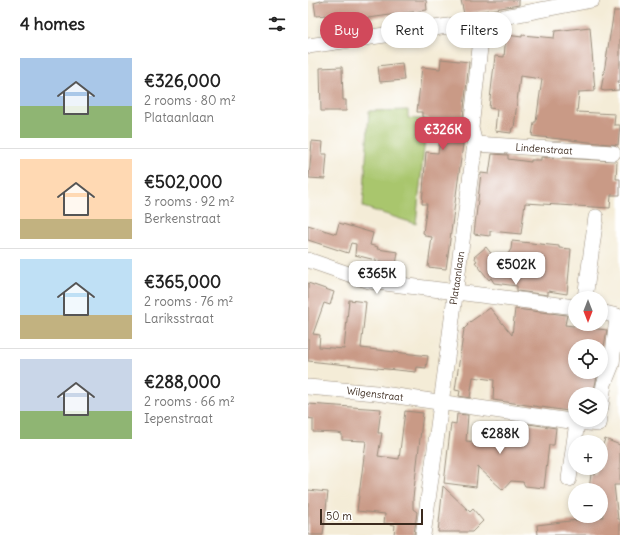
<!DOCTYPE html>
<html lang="en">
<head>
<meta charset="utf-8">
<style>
  :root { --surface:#fff; --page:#f6f6f6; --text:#222; --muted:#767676; --line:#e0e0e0; --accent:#d1495b }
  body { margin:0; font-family:Delius,sans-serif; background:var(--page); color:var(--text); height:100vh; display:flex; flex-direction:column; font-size:15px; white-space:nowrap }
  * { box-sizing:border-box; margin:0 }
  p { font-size:13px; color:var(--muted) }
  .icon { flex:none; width:22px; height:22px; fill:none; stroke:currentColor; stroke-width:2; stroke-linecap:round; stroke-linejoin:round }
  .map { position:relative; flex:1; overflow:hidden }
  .sheet { display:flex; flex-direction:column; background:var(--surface); width:308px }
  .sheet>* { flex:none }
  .hud { position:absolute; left:12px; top:12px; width:240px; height:36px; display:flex; gap:8px }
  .needle { width:26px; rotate:180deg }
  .tools { position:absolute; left:260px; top:291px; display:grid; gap:8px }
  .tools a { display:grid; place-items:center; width:40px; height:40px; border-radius:50%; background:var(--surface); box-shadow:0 2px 6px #0003; font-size:20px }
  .scale { position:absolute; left:12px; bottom:10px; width:103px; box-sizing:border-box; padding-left:4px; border:2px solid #3b2a1e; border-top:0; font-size:11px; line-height:14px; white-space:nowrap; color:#3b2a1e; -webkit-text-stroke:3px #fff; paint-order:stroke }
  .price { position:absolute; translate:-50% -34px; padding:0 9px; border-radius:8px; background:#fff; color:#222; font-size:13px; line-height:26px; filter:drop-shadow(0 1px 2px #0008) }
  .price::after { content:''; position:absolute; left:50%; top:24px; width:12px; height:9px; margin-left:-6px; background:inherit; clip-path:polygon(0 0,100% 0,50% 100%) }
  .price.current { background:var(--accent); color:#fff }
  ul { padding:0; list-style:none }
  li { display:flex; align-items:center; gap:12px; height:100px; padding:0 20px }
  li+li { border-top:1px solid var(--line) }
  li span { display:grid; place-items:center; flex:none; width:112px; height:80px; border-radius:0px; color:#555 }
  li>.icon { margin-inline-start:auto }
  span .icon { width:48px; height:48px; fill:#fffc; stroke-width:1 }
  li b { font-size:17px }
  h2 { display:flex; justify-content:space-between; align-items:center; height:48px; padding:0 20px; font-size:17px }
  .tag { padding:0 14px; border-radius:18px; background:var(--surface); box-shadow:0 2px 6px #0003; font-size:14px; line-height:36px }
  .tag.current { background:var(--accent); color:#fff }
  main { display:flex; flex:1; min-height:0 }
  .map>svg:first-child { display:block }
</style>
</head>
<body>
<main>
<section class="sheet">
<h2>4 homes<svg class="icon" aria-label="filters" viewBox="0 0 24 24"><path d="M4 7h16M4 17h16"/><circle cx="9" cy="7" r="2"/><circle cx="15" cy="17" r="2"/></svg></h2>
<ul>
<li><span style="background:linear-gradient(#a9c7e8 60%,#8fb573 0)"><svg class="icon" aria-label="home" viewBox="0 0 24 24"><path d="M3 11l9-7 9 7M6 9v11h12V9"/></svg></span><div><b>€326,000</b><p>2 rooms · 80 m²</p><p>Plataanlaan</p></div></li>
<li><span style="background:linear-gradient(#ffd9b3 75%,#c2b280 0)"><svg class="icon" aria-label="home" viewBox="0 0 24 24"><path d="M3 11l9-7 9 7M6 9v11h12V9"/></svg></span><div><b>€502,000</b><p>3 rooms · 92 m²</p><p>Berkenstraat</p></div></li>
<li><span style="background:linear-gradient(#bfe0f5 70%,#c2b280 0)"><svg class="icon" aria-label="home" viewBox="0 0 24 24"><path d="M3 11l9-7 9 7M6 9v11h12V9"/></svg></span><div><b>€365,000</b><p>2 rooms · 76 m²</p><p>Lariksstraat</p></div></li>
<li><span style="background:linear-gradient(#c9d6e8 65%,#8fb573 0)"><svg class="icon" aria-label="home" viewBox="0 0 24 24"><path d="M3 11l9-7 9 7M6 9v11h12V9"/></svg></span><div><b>€288,000</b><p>2 rooms · 66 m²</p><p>Iepenstraat</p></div></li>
</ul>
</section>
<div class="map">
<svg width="312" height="535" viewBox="0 0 312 535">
  <rect width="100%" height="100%" fill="#fff"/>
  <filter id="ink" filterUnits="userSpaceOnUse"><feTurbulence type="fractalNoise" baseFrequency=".025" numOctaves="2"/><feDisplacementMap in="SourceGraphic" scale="8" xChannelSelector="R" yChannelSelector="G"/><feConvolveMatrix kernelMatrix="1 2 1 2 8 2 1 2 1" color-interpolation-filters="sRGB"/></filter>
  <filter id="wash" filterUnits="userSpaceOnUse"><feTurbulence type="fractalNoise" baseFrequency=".012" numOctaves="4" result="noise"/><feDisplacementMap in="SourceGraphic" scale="16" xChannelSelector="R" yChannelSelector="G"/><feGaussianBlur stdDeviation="0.9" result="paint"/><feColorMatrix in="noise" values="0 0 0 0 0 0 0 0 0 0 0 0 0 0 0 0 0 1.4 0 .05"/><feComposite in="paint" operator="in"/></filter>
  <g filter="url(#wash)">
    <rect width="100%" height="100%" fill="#f4ecd7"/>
    <path fill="#a9c66d" stroke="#727846" d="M100,110V118L119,120L108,224L55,207L61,111Z"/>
    <g id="blocks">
      <g fill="#c99a86">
        <path d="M16,0H118L119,10L53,19L52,16L19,20L18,15L8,16L6,3Z"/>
        <path d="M153,0H211V5L156,14Z"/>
        <path d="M306,11H312V81H310L311,90L297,91L293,90Z"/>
        <path d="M282,27L287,91L271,92L269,112L307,114L306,125H312L310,145L224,136L226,122H228L234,79L212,76L206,128H204L203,133L187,131L189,109L181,108L187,56L196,57L198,35L214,37V35L246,38L247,31Z"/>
        <path d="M133,59L161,62L154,127L155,144L138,269L120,267L124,237L117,236V234L115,233L119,204H114L118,152L130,153L133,132L120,130V118L114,117V112H109L114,67L132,69Z"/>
        <path d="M94,63L96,80L72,82L70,66Z"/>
        <path d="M34,67L35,100H38V111H13L12,68Z"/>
        <path d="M4,141L15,142L14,154H19L17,179L1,178Z"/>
        <path d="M184,154L200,155V159L223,162V160H233V157L309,161L308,179H312V195H303L302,208L217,203L213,234L182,231V236L166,234L173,173L181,174Z"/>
        <path d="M31,223L65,233L62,245L70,247L69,249L90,252L88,265L47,255L48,244L43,243L40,253L0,240V225L28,234Z"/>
        <path d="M204,241L251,246V248L263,249L259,294L240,291V295L209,291V286L186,283L183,278L181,280L167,262L169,261L166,257L178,247L193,266L203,249Z"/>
        <path d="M0,283L26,292L22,305L16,303L5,334L12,335L11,347L36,349L41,300L58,302L53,348L120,356L118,368L109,367L108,372L0,361Z"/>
        <path d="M182,308L204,335L207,309L259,315L257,325L299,330L296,346H267L266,372H290L286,390L276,389L275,394H267V412L185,400L186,380L165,377L162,398L151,396L152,391L147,390L156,329L160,325L159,324Z"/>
        <path d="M0,404L73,409L70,433H74L70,456L91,459L97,411L115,413L105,498V509L109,512L106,535H86L87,525L76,523L77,514L49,511L58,441L34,440V434L30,433L5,432V419L0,418Z"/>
        <path d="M149,414L160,415L158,441L185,444L188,424L207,426V422L248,428L246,445H241L236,488L217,486L215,482L203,481L195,490L170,467L168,487L136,483L143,423L148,424Z"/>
        <path d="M297,439L312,445V485H306L310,519H312V535H230L229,525L295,517L293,490H281L283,474L287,475L290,468H293V450Z"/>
        <path d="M135,486L162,512L165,509L175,521L164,532H130Z"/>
        <path d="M0,490L20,492L15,535H0Z"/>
      </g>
    </g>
  </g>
  <g filter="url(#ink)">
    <use href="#blocks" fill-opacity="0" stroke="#988b7a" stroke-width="1"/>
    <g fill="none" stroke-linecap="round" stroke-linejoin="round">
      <defs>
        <g id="street">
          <path d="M0,46L175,21L284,0"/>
          <path d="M167,144L305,153"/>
          <path d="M0,260L61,281L267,307"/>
          <path d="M277,298L288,217"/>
          <path d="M293,312L309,316"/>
          <path d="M0,387L68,393L269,422L261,479"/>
          <path d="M293,407L296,384L304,364L309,316L312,317"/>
          <path d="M269,422L291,424L292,420"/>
          <path d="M115,535C134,405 149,274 167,144L163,128L175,21"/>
        </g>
      </defs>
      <use href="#street" stroke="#988b7a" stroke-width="16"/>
      <use href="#street" stroke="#fff" stroke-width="15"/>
    </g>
  </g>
  <g text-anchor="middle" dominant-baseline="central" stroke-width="3" stroke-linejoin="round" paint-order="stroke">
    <g font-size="10" fill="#3b2a1e" stroke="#fff">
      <text transform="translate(236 149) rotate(4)">Lindenstraat</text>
      <text transform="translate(149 278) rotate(-82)">Plataanlaan</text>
      <text transform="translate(67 394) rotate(7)">Wilgenstraat</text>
    </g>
  </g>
</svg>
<div class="tools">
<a><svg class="needle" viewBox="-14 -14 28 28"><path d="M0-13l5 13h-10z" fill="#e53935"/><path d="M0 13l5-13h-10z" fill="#767676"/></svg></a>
<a><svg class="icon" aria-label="locate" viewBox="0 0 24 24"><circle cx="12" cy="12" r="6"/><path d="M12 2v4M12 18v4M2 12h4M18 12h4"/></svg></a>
<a><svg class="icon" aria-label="layers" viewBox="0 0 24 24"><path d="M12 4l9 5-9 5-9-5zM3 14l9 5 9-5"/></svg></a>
<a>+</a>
<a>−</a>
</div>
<div class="scale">50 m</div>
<b class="price current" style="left:135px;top:151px">€326K</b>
<b class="price" style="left:208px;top:286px">€502K</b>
<b class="price" style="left:69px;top:295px">€365K</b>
<b class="price" style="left:192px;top:455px">€288K</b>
<div class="hud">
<a class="tag current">Buy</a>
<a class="tag">Rent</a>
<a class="tag">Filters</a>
</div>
</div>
</main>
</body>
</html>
